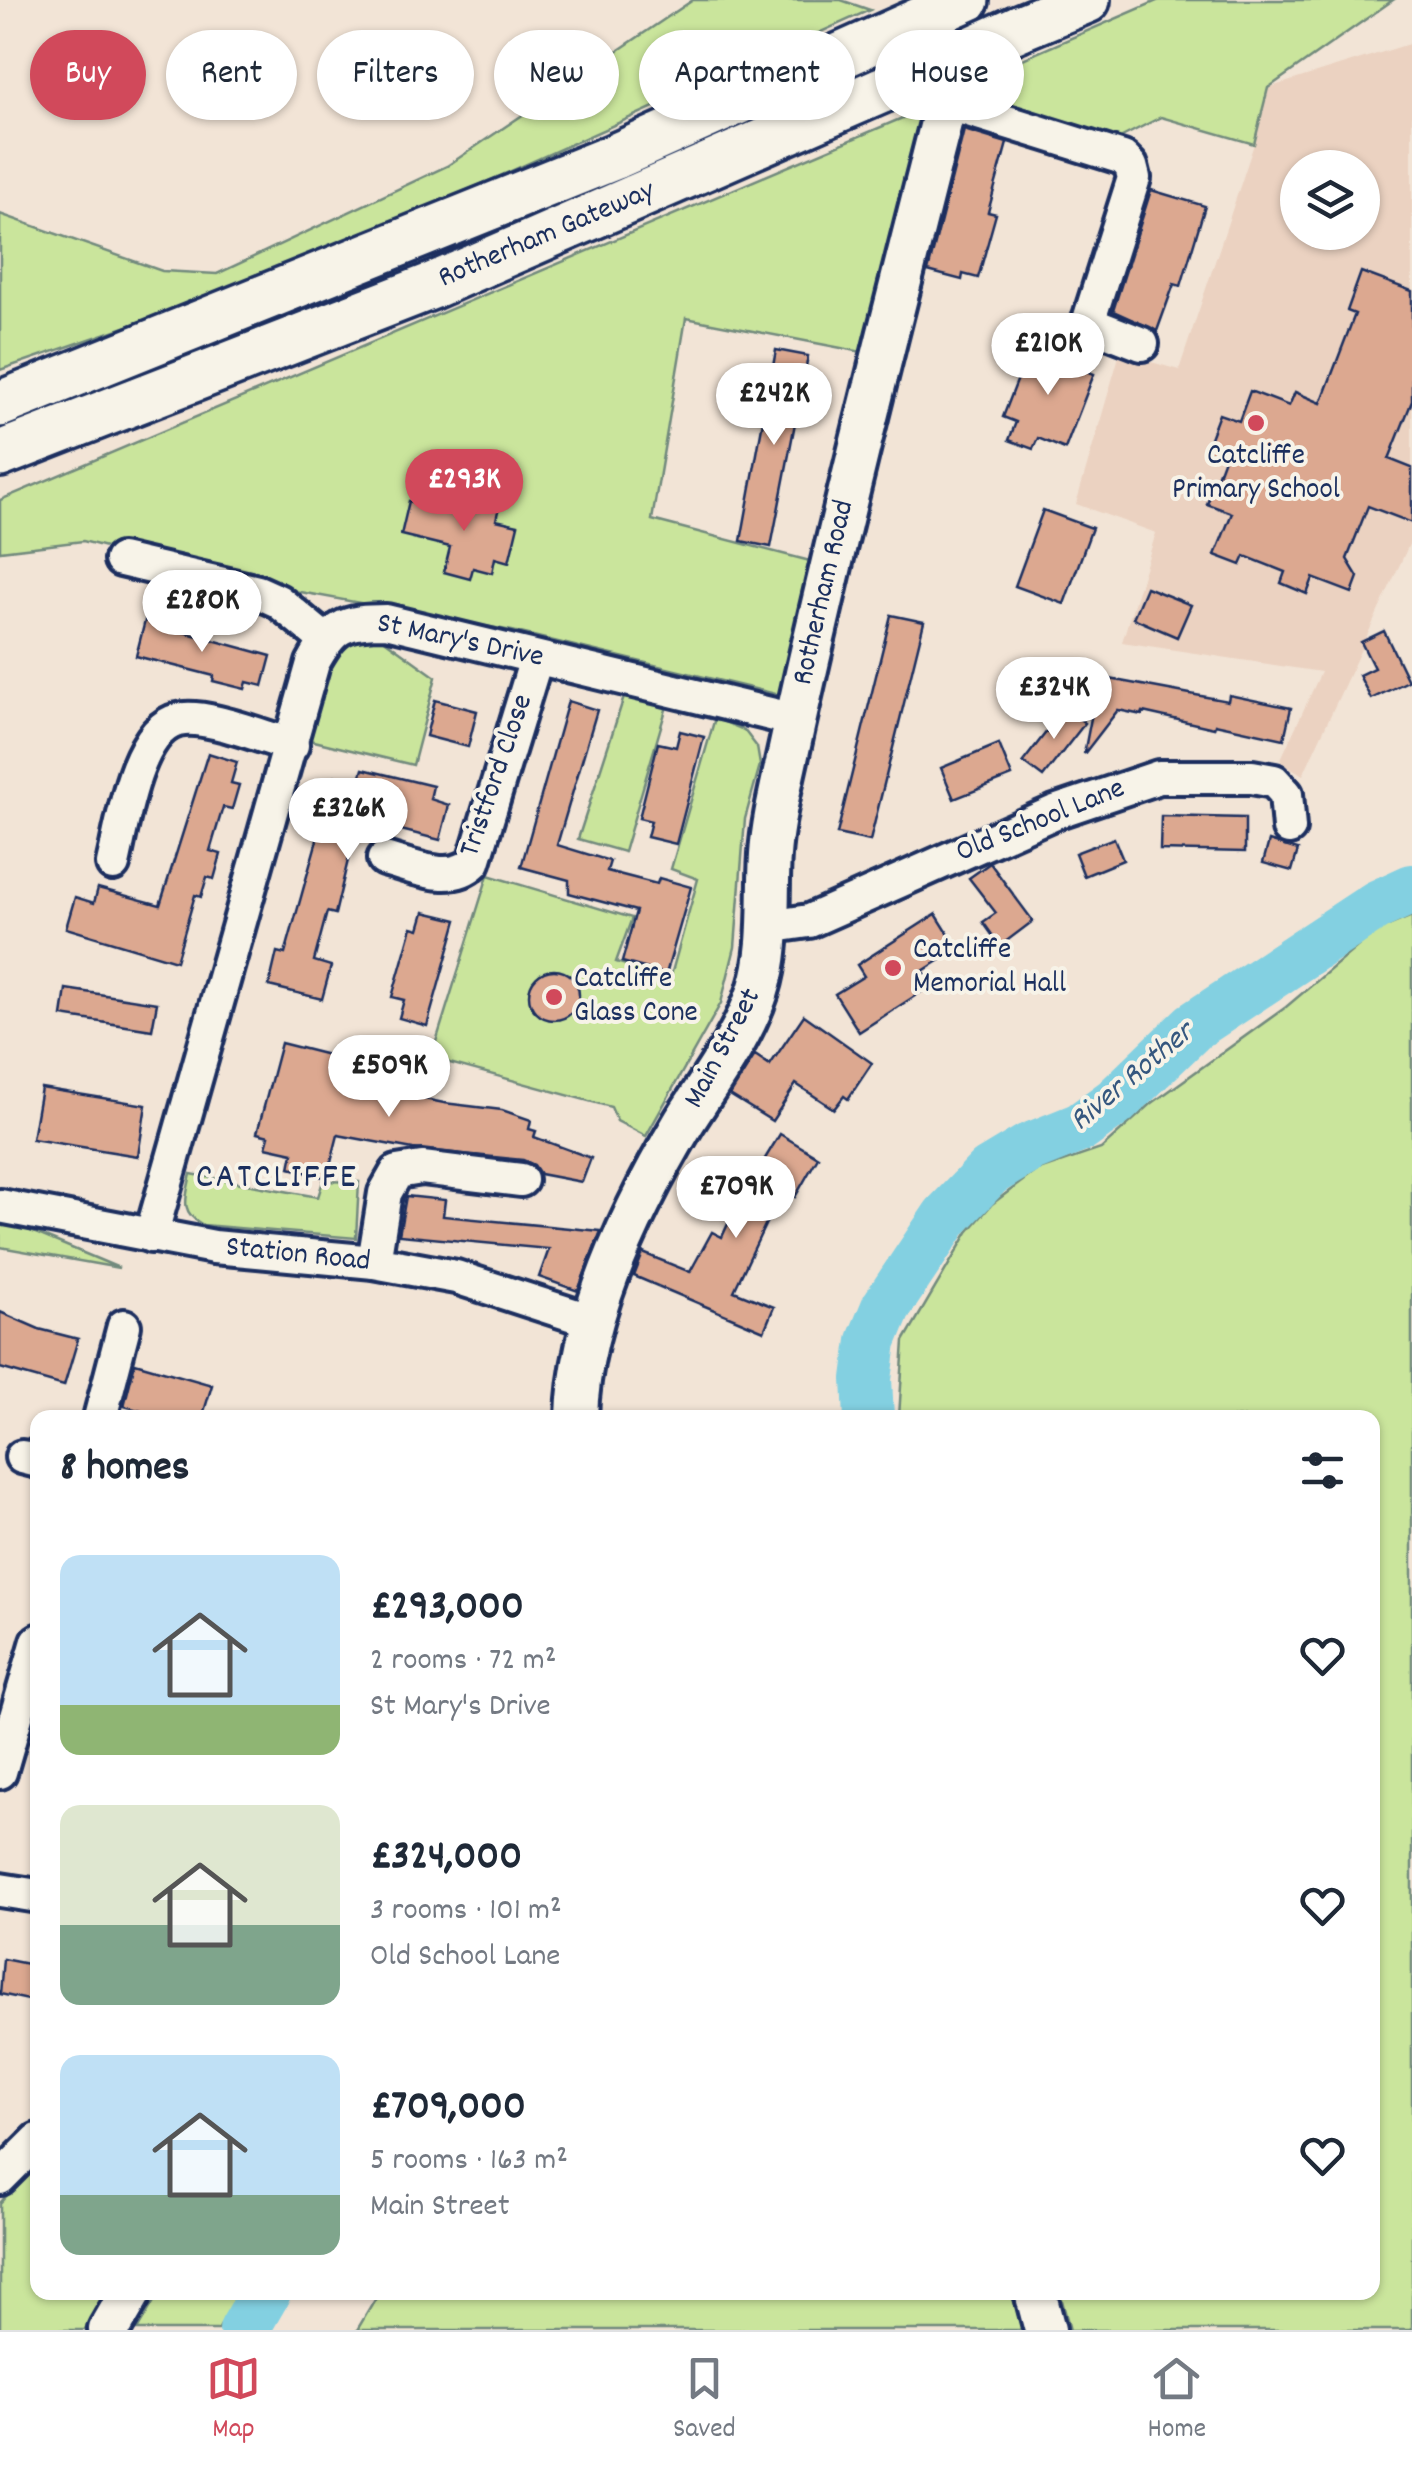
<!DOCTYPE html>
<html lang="en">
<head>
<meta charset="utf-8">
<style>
  :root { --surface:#fff; --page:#f2f2f3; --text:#1f2937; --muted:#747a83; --line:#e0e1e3; --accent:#d1495b }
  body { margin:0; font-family:Dekko,sans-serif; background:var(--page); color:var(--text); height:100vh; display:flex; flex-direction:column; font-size:38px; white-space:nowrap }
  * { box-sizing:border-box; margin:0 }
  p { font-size:32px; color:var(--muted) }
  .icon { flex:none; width:55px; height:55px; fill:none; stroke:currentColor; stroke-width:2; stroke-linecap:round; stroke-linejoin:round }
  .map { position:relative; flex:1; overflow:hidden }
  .panel { position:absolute; left:30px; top:1410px; width:1350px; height:890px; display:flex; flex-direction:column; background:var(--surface); border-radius:20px; box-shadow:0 2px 8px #0004 }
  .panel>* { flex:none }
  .guide { position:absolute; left:30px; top:30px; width:1352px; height:90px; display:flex; gap:20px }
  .controls { position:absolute; left:1280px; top:150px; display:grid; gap:20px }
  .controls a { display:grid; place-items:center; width:100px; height:100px; border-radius:50%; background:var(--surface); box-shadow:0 2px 8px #0004; font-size:50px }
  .price { position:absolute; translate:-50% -85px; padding:0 22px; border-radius:35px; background:#fff; color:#222; font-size:32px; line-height:65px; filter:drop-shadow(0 2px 5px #0008) }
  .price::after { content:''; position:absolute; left:50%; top:60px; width:30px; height:22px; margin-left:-15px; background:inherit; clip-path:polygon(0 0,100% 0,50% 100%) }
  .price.selected { background:var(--accent); color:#fff }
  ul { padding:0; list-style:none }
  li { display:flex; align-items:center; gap:30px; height:250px; padding:0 30px }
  li span { display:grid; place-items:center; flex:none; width:280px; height:200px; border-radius:20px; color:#555 }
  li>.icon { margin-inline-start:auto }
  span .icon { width:120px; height:120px; fill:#fffc; stroke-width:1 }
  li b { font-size:42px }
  h2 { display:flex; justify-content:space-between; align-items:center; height:120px; padding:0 30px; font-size:42px }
  .pill { padding:0 35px; border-radius:45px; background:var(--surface); box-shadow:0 2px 8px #0004; font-size:35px; line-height:90px }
  .pill.selected { background:var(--accent); color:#fff }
  .tab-bar { display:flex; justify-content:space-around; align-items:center; height:140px; border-top:2px solid var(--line); background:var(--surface); font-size:28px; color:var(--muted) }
  .tab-bar a { display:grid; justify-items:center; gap:5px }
  .tab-bar .selected { color:var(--accent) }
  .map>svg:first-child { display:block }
</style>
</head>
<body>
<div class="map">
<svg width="1412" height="2330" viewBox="0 0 1412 2330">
  <rect width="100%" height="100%" fill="#f2e4d6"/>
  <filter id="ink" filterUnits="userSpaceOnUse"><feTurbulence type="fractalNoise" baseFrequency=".01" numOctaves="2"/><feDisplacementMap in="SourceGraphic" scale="20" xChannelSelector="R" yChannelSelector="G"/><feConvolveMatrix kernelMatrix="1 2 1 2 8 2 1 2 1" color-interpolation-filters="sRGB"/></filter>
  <g filter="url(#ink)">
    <path fill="#ebd2c1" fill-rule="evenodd" d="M1412,43V538L1303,775L1280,761L1321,672L1122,642L1156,533L1076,504L1120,353L1179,370L1254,144L1268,88ZM1298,168H1362V232H1298Z"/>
    <g fill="#cae59c" stroke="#728a7d" stroke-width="2.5">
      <path d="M693,0H841L870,10L498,177L229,291L0,370V214L162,271L217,274L447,166Z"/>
      <path d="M1159,0H1393L1268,88L1254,144L1161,117L1116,140L963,92L995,71Z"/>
      <path d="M933,105L862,352L686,318L652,520L810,561L780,695L512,631L219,577L83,541L0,551V500Z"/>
      <path d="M361,637L383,639L436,677L413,765L306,739C317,703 320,647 361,637Z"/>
      <path d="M624,697L667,706L624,852L578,839Z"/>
      <path d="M715,718L744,730L757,747L760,765L745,819L735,947L721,1003L646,1136L617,1121L611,1107L431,1058L488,875L632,918L616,962L670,979L698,879L671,869Z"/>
      <path d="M1412,916V2330H1070L1060,2293L1372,2292V1418L899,1417L904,1341L968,1232L992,1204L1036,1171L1101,1149L1151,1104L1286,1007L1376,931Z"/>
      <path d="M191,1174L318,1197L323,1181L359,1182L356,1238L203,1225C179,1212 186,1198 191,1174Z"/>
      <path d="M0,1218L119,1268L0,1247Z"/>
      <path d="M37,2163L38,2292L108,2293L85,2330H0V2203Z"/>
      <path d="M159,2293V2292L239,2293L218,2330H137Z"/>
      <path d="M379,2293H1012L1022,2330H357Z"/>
    </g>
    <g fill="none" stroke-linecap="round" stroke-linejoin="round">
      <g stroke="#83d0e1" stroke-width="50">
        <path d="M869,1418L867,1379L872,1341L886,1307L946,1217L989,1172L1029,1148L1081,1127L1115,1102L1194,1026L1377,905L1412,889"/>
        <path d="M244,2330L266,2292"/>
      </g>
    </g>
    <g fill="#dca890" stroke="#1b2f5e" stroke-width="2.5">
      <path d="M365,39L452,58L440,105L358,88Z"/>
      <path d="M964,130L1007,143L988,212L996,214L978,278L963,274L962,280L928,271Z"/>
      <path d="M1151,190L1205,206L1181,286L1174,284L1157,331L1113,311Z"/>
      <path d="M1361,272L1412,291V401L1389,459L1412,468V523L1368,506L1347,559L1358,577L1352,593L1313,578L1307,594L1281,583L1285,572L1245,556L1241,565L1215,555L1232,513L1207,504L1224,458L1205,451L1219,414L1239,421L1250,391L1289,406L1295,392L1321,403L1355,314L1347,311Z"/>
      <path d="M1047,339L1074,350L1068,364L1094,374L1065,449L1038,438L1033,449L1009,440L1016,422L1003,417L1024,363L1036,368Z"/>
      <path d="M776,350L808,356L771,547L741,541Z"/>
      <path d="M464,494L500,502L496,520L518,525L509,562L495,558L492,573L473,568L470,579L444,572L450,547L401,535L409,501L460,513Z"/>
      <path d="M1043,510L1092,528L1064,604L1015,586Z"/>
      <path d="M1146,587L1191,605L1177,637L1133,618Z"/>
      <path d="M891,615L924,622L870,841L837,834Z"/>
      <path d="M146,617L185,627L183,632L271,656L263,686L247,682L245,689L213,681L214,676L136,656Z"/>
      <path d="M1384,631L1408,681L1371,699L1359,675L1374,668L1361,642Z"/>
      <path d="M1099,677L1228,701L1229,695L1291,708L1284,739L1215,724L1214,728L1143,712L1142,715L1118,710L1084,754Z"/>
      <path d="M435,700L477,711L468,747L426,736Z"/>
      <path d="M568,701L597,710L557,845L610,861L607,871L657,884L659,878L691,887L666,974L622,962L636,911L569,893V880L521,867Z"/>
      <path d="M1065,708L1085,723L1043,777L1023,762Z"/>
      <path d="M680,731L704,737L676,844L647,837L651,821L639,818L658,743L676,747Z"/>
      <path d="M999,744L1012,776L954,799L941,768Z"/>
      <path d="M208,753L237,762L231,783L239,785L232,809L223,807L210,851L221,854L214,879L207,877L201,897L195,895L176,961L66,928L75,897L94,903L98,888L160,905Z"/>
      <path d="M363,769L433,786L430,799L449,805L440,840L358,819L335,914L327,912L314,961L331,966L322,999L269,986L277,952L285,954L335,776L359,782Z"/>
      <path d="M1161,816L1245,818V852L1160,850Z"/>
      <path d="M1114,838L1123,860L1084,876L1075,853Z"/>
      <path d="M1269,841L1298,850L1292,871L1263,863Z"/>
      <path d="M990,863L1033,921L1000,946L983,922L996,913L969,878Z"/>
      <path d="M424,912L457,920L427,1026L399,1018L404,1000L392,997L412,927L419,929Z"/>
      <path d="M936,914L958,949L923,971L932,985L859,1032L835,994L864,976L857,965Z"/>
      <circle cx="554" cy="995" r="25"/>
      <path d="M66,989L157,1003L152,1030L62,1016Z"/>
      <path d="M804,1015L872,1063L848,1099L844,1096L834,1109L796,1084L772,1121L730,1095L755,1055L770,1065Z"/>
      <path d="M281,1043L356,1062L351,1084L444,1103L502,1110L531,1120L529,1129L536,1131L534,1137L591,1158L582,1182L540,1174L534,1165L523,1160L413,1149L338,1135L327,1178L290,1168L293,1153L266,1147L269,1136L257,1133Z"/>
      <path d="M41,1088L146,1105L138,1156L32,1139Z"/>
      <path d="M780,1134L818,1157L795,1197L782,1189L734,1291L774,1307L764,1331L634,1276L643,1253L690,1272L712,1232L722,1237L749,1178L752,1180Z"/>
      <path d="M406,1196L445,1200L443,1216L601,1231L578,1291L539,1277L549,1249L399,1235Z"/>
      <path d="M0,1312L39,1329L78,1339L64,1386L0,1368Z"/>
      <path d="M135,1363L212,1385L202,1418H165L124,1406Z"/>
      <path d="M3,1959L38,1966V2002L0,1994Z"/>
    </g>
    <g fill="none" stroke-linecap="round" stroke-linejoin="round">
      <defs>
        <g id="minor">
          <path d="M946,103L1123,158L1131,166L1134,178L1088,323L1142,344"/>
          <path d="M121,560L258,592L278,601L325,640"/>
          <path d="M384,859C412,866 451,885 474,862L536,659"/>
          <path d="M113,864C122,827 135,730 178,720C205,713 264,738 292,745"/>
          <path d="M767,927L809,921L1055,812L1159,777H1252L1274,781L1286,794L1289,828"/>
          <path d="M0,1206L214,1247L374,1262L456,1277L592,1321"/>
          <path d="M151,1236L313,663C333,626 344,621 386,621L795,720"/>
          <path d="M374,1262L385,1193L397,1172L422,1168L521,1180"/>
          <path d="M100,1418L124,1326"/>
          <path d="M22,1457L38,1461"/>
          <path d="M0,1772L38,1641"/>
          <path d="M0,1890L38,1896"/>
          <path d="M0,2178L38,2140"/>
        </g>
        <g id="major">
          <path d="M577,1418C579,1318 634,1206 684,1122C710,1081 743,1037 758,991C772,948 767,899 770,855C772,823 780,791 787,759C840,515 903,274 964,32"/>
          <path d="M1035,2292L1045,2330"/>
          <path d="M109,2330L131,2292"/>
        </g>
        <g id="highway">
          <path d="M1019,28L1087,0"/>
          <path d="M0,404L614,157L966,0"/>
          <path d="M0,454L432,286L882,90"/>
        </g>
      </defs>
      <use href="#minor" stroke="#1b2f5e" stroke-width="40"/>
      <use href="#major" stroke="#1b2f5e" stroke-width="48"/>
      <use href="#highway" stroke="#1b2f5e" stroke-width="52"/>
      <use href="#minor" stroke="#f7f3e8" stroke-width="32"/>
      <use href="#major" stroke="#f7f3e8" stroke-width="40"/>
      <use href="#highway" stroke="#f7f3e8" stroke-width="45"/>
      <defs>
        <path id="highway-bridge" d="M882,90L1019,28"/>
      </defs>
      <use href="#highway-bridge" stroke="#1b2f5e" stroke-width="52" stroke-linecap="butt"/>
      <use href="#highway-bridge" stroke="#f7f3e8" stroke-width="45"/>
    </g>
  </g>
  <g fill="#d1495b" stroke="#f7f3e8" stroke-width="4">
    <circle cx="1256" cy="423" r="10"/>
    <circle cx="893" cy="968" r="10"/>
    <circle cx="554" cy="997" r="10"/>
  </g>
  <g text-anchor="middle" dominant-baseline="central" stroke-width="8" stroke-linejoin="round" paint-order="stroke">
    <g font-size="30" fill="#1b2f5e" stroke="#f7f3e8">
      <text transform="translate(547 236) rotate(-23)">Rotherham Gateway</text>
      <text transform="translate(825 593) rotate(-77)">Rotherham Road</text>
      <text transform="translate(460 642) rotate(12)">St Mary's Drive</text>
      <text transform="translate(498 776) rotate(-71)">Tristford Close</text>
      <text transform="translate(1041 822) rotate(-22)">Old School Lane</text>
      <text transform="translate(724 1049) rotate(-62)">Main Street</text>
      <text transform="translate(298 1256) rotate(6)">Station Road</text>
    </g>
    <g font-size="30" fill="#1b2f5e" stroke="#f7f3e8" text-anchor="start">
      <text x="1256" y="457" text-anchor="middle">Catcliffe<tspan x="1256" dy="34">Primary School</tspan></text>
      <text x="913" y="951">Catcliffe<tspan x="913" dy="34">Memorial Hall</tspan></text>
      <text x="574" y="980">Catcliffe<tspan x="574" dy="34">Glass Cone</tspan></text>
    </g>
    <g font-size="32" font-style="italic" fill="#35577f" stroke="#f7f3e8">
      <text transform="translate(1133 1078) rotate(-40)">River Rother</text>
    </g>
    <g font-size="35" letter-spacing="2.5" fill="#1b2f5e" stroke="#f7f3e8">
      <text x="277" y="1179">CATCLIFFE</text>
    </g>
  </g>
</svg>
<div class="controls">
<a><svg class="icon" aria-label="layers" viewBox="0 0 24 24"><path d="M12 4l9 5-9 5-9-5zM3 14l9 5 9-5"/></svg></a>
</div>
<b class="price" style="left:1048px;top:398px">£210K</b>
<b class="price" style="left:774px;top:448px">£242K</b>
<b class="price selected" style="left:464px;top:534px">£293K</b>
<b class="price" style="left:202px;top:655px">£280K</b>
<b class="price" style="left:1054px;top:742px">£324K</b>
<b class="price" style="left:348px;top:863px">£326K</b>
<b class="price" style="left:389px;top:1120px">£509K</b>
<b class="price" style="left:736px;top:1241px">£709K</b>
<div class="guide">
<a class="pill selected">Buy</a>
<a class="pill">Rent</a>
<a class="pill">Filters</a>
<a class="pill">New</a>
<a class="pill">Apartment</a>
<a class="pill">House</a>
</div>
<section class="panel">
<h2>8 homes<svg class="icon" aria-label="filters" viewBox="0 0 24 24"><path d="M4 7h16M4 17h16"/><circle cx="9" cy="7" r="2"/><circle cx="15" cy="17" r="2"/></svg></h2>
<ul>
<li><span style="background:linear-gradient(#bfe0f5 75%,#8fb573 0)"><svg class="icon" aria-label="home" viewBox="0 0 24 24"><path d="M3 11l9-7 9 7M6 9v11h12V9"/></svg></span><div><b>£293,000</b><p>2 rooms · 72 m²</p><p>St Mary's Drive</p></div><svg class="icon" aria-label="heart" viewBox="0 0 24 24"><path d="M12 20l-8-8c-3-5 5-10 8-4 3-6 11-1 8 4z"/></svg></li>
<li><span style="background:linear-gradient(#dfe7d0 60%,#7fa58c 0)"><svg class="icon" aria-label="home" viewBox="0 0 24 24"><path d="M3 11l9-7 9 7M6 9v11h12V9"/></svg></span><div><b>£324,000</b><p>3 rooms · 101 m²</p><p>Old School Lane</p></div><svg class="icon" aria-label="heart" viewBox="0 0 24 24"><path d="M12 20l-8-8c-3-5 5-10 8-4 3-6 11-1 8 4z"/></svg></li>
<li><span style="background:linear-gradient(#bfe0f5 70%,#7fa58c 0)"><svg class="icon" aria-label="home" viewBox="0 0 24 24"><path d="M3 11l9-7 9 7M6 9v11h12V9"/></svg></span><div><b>£709,000</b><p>5 rooms · 163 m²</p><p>Main Street</p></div><svg class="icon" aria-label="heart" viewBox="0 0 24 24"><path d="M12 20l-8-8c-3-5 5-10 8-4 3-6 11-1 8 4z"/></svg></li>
</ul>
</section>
</div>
<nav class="tab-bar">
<a class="selected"><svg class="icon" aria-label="map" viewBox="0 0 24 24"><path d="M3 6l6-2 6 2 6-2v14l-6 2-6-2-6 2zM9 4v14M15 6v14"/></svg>Map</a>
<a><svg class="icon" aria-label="saved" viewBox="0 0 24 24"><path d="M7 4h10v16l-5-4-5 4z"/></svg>Saved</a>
<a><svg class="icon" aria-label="home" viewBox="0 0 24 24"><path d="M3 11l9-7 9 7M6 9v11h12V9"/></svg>Home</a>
</nav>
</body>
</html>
